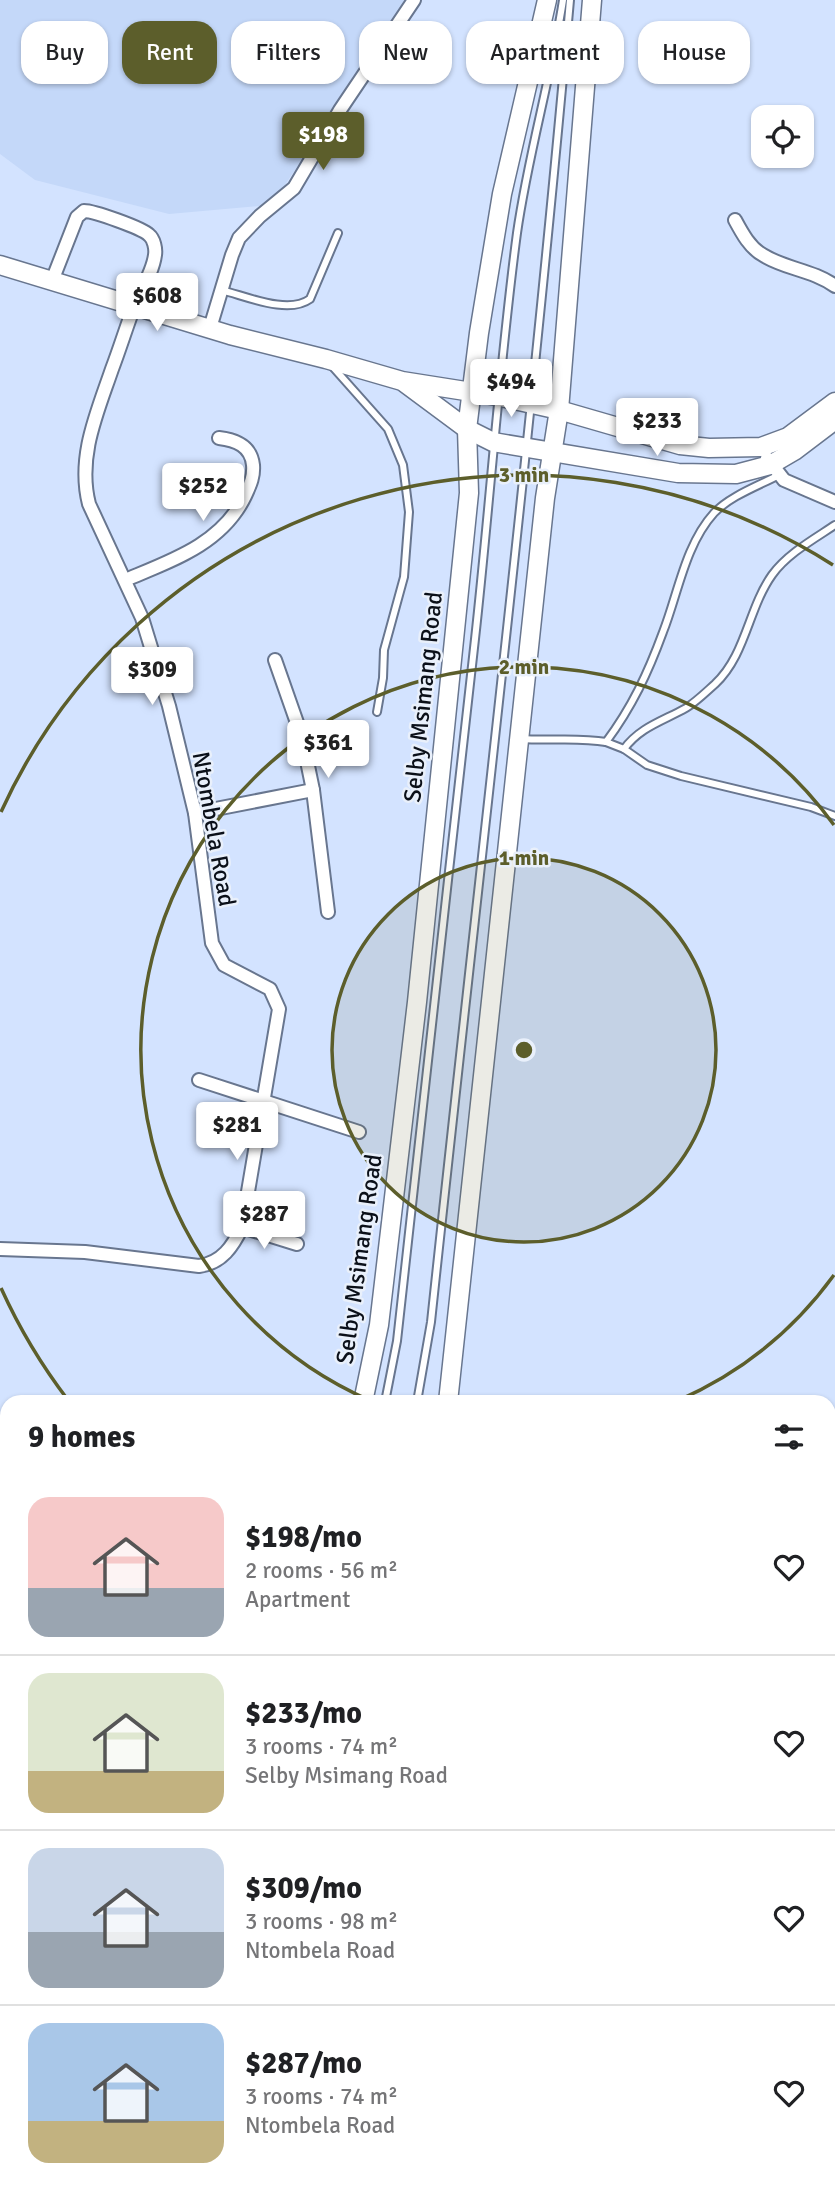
<!DOCTYPE html>
<html lang="en">
<head>
<meta charset="utf-8">
<style>
  :root { --surface:#fff; --page:#f2f2f2; --text:#202124; --muted:#757577; --line:#e0e0e0; --accent:#5c5e2b }
  body { margin:0; font-family:Signika,sans-serif; background:var(--page); color:var(--text); height:100vh; display:flex; flex-direction:column; font-size:26px; white-space:nowrap }
  * { box-sizing:border-box; margin:0 }
  p { font-size:23px; color:var(--muted) }
  .icon { flex:none; width:38px; height:38px; fill:none; stroke:currentColor; stroke-width:2; stroke-linecap:round; stroke-linejoin:round }
  .map { position:relative; flex:1; overflow:hidden }
  .panel { position:absolute; left:0px; top:1395px; width:836px; height:800px; display:flex; flex-direction:column; background:var(--surface); border-radius:21px 21px 0 0; box-shadow:0 2px 5px #0004 }
  .panel>* { flex:none }
  .banner { position:absolute; left:21px; top:21px; width:794px; height:63px; display:flex; gap:14px }
  .buttons { position:absolute; left:751px; top:105px; display:grid; gap:14px }
  .buttons a { display:grid; place-items:center; width:63px; height:63px; border-radius:14px; background:var(--surface); box-shadow:0 2px 5px #0004; font-size:35px }
  .price { position:absolute; translate:-50% -60px; padding:0 16px; border-radius:7px; background:#fff; color:#222; font-size:23px; line-height:46px; filter:drop-shadow(0 2px 4px #0008) }
  .price::after { content:''; position:absolute; left:50%; top:42px; width:21px; height:16px; margin-left:-10px; background:inherit; clip-path:polygon(0 0,100% 0,50% 100%) }
  .price.active { background:var(--accent); color:#fff }
  ul { padding:0; list-style:none }
  li { display:flex; align-items:center; gap:21px; height:175px; padding:0 28px }
  li+li { border-top:2px solid var(--line) }
  li span { display:grid; place-items:center; flex:none; width:196px; height:140px; border-radius:21px; color:#555 }
  li>.icon { margin-inline-start:auto }
  span .icon { width:84px; height:84px; fill:#fffc; stroke-width:1 }
  li b { font-size:30px }
  h2 { display:flex; justify-content:space-between; align-items:center; height:84px; padding:0 28px; font-size:30px }
  .chip { padding:0 24px; border-radius:21px; background:var(--surface); box-shadow:0 2px 5px #0004; font-size:24px; line-height:63px }
  .chip.active { background:var(--accent); color:#fff }
  .map>svg:first-child { display:block }
</style>
</head>
<body>
<div class="map">
<svg width="835" height="2194" viewBox="0 0 835 2194">
  <rect width="100%" height="100%" fill="#d3e3ff"/>
  <path fill="#c4d8f9" d="M0,0H412L271,205L169,214L35,180L0,154Z"/>
  <g fill="none" stroke-linecap="round" stroke-linejoin="round">
    <defs>
      <g id="lane">
        <path d="M221,290C246,296 288,315 310,299L338,233"/>
        <path d="M332,366L388,429L403,465L409,512L404,577L384,650L383,678L377,712"/>
        <path d="M522,739C551,741 578,737 606,742C632,707 648,673 663,632C678,594 685,545 714,513C730,496 758,486 779,475"/>
        <path d="M606,742L624,749L647,765L681,776L811,807L835,816"/>
        <path d="M624,749C640,727 663,721 686,708C696,702 706,692 715,684C746,655 748,609 772,575C787,554 814,539 835,525"/>
        <path d="M385,1402L397,1341C422,1107 449,873 475,639C490,504 499,368 517,233C528,155 551,78 563,0"/>
        <path d="M417,1402L431,1322C478,881 531,441 570,0"/>
        <path d="M830,1458H835"/>
        <path d="M830,2028L835,2022"/>
        <path d="M328,2188L331,2194"/>
        <path d="M695,2194L700,2188"/>
      </g>
      <g id="street">
        <path d="M735,220C742,233 750,248 763,255C785,269 813,270 835,286"/>
        <path d="M210,328L232,255L239,238L260,216L294,188L340,110L414,0"/>
        <path d="M767,458L784,480L835,502"/>
        <path d="M125,580C171,561 222,544 245,496C250,485 254,477 253,465C251,446 236,440 219,438"/>
        <path d="M275,660L302,737L313,790L328,912"/>
        <path d="M195,813L313,790"/>
        <path d="M199,1080L359,1132"/>
        <path d="M242,1227L297,1244"/>
        <path d="M0,1249L85,1252L199,1266C222,1263 233,1246 242,1227L279,1009L270,989L224,965L212,943L195,813L169,706L142,618L89,504C77,457 97,413 112,369C120,348 127,325 135,304C142,289 153,271 155,255C156,249 154,239 149,235C142,228 94,211 84,211L77,217L52,281"/>
      </g>
      <g id="secondary">
        <path d="M0,265L230,335L326,359L402,381L497,396L559,410L680,445L709,448L761,447L788,437L835,402"/>
        <path d="M405,383L467,429L493,442L678,473L736,474L770,465L794,451L835,420"/>
        <path d="M363,1402L379,1325L417,1002L469,493L467,429L479,333L502,194L547,0"/>
        <path d="M448,1402L545,498L559,410L592,0"/>
        <path d="M0,1462L7,1463"/>
        <path d="M138,2194L140,2188"/>
        <path d="M180,2194L183,2188"/>
      </g>
    </defs>
    <use href="#lane" stroke="#68768f" stroke-width="10"/>
    <use href="#street" stroke="#68768f" stroke-width="16"/>
    <use href="#secondary" stroke="#68768f" stroke-width="21"/>
    <use href="#lane" stroke="#fff" stroke-width="6"/>
    <use href="#street" stroke="#fff" stroke-width="12"/>
    <use href="#secondary" stroke="#fff" stroke-width="18"/>
  </g>
  <circle cx="524" cy="1050" r="192" fill="#5c5e2b" fill-opacity=".12"/>
  <g fill="none" stroke="#5c5e2b" stroke-width="3.5">
    <circle cx="524" cy="1050" r="192"/>
    <path d="M834 1275A383 383 0 0 1 677 1401M371 1401A383 383 0 1 1 834 825"/>
    <path d="M68 1400A575 575 0 0 1 1 1288M1 812A575 575 0 0 1 833 565"/>
  </g>
  <g text-anchor="middle" dominant-baseline="central" stroke-width="5" stroke-linejoin="round" paint-order="stroke">
    <g font-size="24" fill="#0b1019" stroke="#e9f0fb">
      <text transform="translate(423 697) rotate(-84)">Selby Msimang Road</text>
      <text transform="translate(214 829) rotate(80)">Ntombela Road</text>
      <text transform="translate(359 1259) rotate(-82)">Selby Msimang Road</text>
    </g>
  </g>
  <circle cx="524" cy="1050" r="10" fill="#5c5e2b" stroke="#e9f0fb" stroke-width="3.5"/>
  <g font-size="21" text-anchor="middle" font-weight="bold" fill="#5c5e2b" stroke="#e9f0fb" stroke-width="5" stroke-linejoin="round" paint-order="stroke">
    <text x="524" y="482">3 min</text>
    <text x="524" y="674">2 min</text>
    <text x="524" y="865">1 min</text>
  </g>
</svg>
<div class="buttons">
<a><svg class="icon" aria-label="locate" viewBox="0 0 24 24"><circle cx="12" cy="12" r="6"/><path d="M12 2v4M12 18v4M2 12h4M18 12h4"/></svg></a>
</div>
<b class="price active" style="left:323px;top:172px">$198</b>
<b class="price" style="left:157px;top:333px">$608</b>
<b class="price" style="left:511px;top:419px">$494</b>
<b class="price" style="left:657px;top:458px">$233</b>
<b class="price" style="left:203px;top:523px">$252</b>
<b class="price" style="left:152px;top:707px">$309</b>
<b class="price" style="left:328px;top:780px">$361</b>
<b class="price" style="left:237px;top:1162px">$281</b>
<b class="price" style="left:264px;top:1251px">$287</b>
<div class="banner">
<a class="chip">Buy</a>
<a class="chip active">Rent</a>
<a class="chip">Filters</a>
<a class="chip">New</a>
<a class="chip">Apartment</a>
<a class="chip">House</a>
</div>
<section class="panel">
<h2>9 homes<svg class="icon" aria-label="filters" viewBox="0 0 24 24"><path d="M4 7h16M4 17h16"/><circle cx="9" cy="7" r="2"/><circle cx="15" cy="17" r="2"/></svg></h2>
<ul>
<li><span style="background:linear-gradient(#f6c9c9 65%,#9aa5b1 0)"><svg class="icon" aria-label="home" viewBox="0 0 24 24"><path d="M3 11l9-7 9 7M6 9v11h12V9"/></svg></span><div><b>$198/mo</b><p>2 rooms · 56 m²</p><p>Apartment</p></div><svg class="icon" aria-label="heart" viewBox="0 0 24 24"><path d="M12 20l-8-8c-3-5 5-10 8-4 3-6 11-1 8 4z"/></svg></li>
<li><span style="background:linear-gradient(#dfe7d0 70%,#c2b280 0)"><svg class="icon" aria-label="home" viewBox="0 0 24 24"><path d="M3 11l9-7 9 7M6 9v11h12V9"/></svg></span><div><b>$233/mo</b><p>3 rooms · 74 m²</p><p>Selby Msimang Road</p></div><svg class="icon" aria-label="heart" viewBox="0 0 24 24"><path d="M12 20l-8-8c-3-5 5-10 8-4 3-6 11-1 8 4z"/></svg></li>
<li><span style="background:linear-gradient(#c9d6e8 60%,#9aa5b1 0)"><svg class="icon" aria-label="home" viewBox="0 0 24 24"><path d="M3 11l9-7 9 7M6 9v11h12V9"/></svg></span><div><b>$309/mo</b><p>3 rooms · 98 m²</p><p>Ntombela Road</p></div><svg class="icon" aria-label="heart" viewBox="0 0 24 24"><path d="M12 20l-8-8c-3-5 5-10 8-4 3-6 11-1 8 4z"/></svg></li>
<li><span style="background:linear-gradient(#a9c7e8 70%,#c2b280 0)"><svg class="icon" aria-label="home" viewBox="0 0 24 24"><path d="M3 11l9-7 9 7M6 9v11h12V9"/></svg></span><div><b>$287/mo</b><p>3 rooms · 74 m²</p><p>Ntombela Road</p></div><svg class="icon" aria-label="heart" viewBox="0 0 24 24"><path d="M12 20l-8-8c-3-5 5-10 8-4 3-6 11-1 8 4z"/></svg></li>
</ul>
</section>
</div>
</body>
</html>
